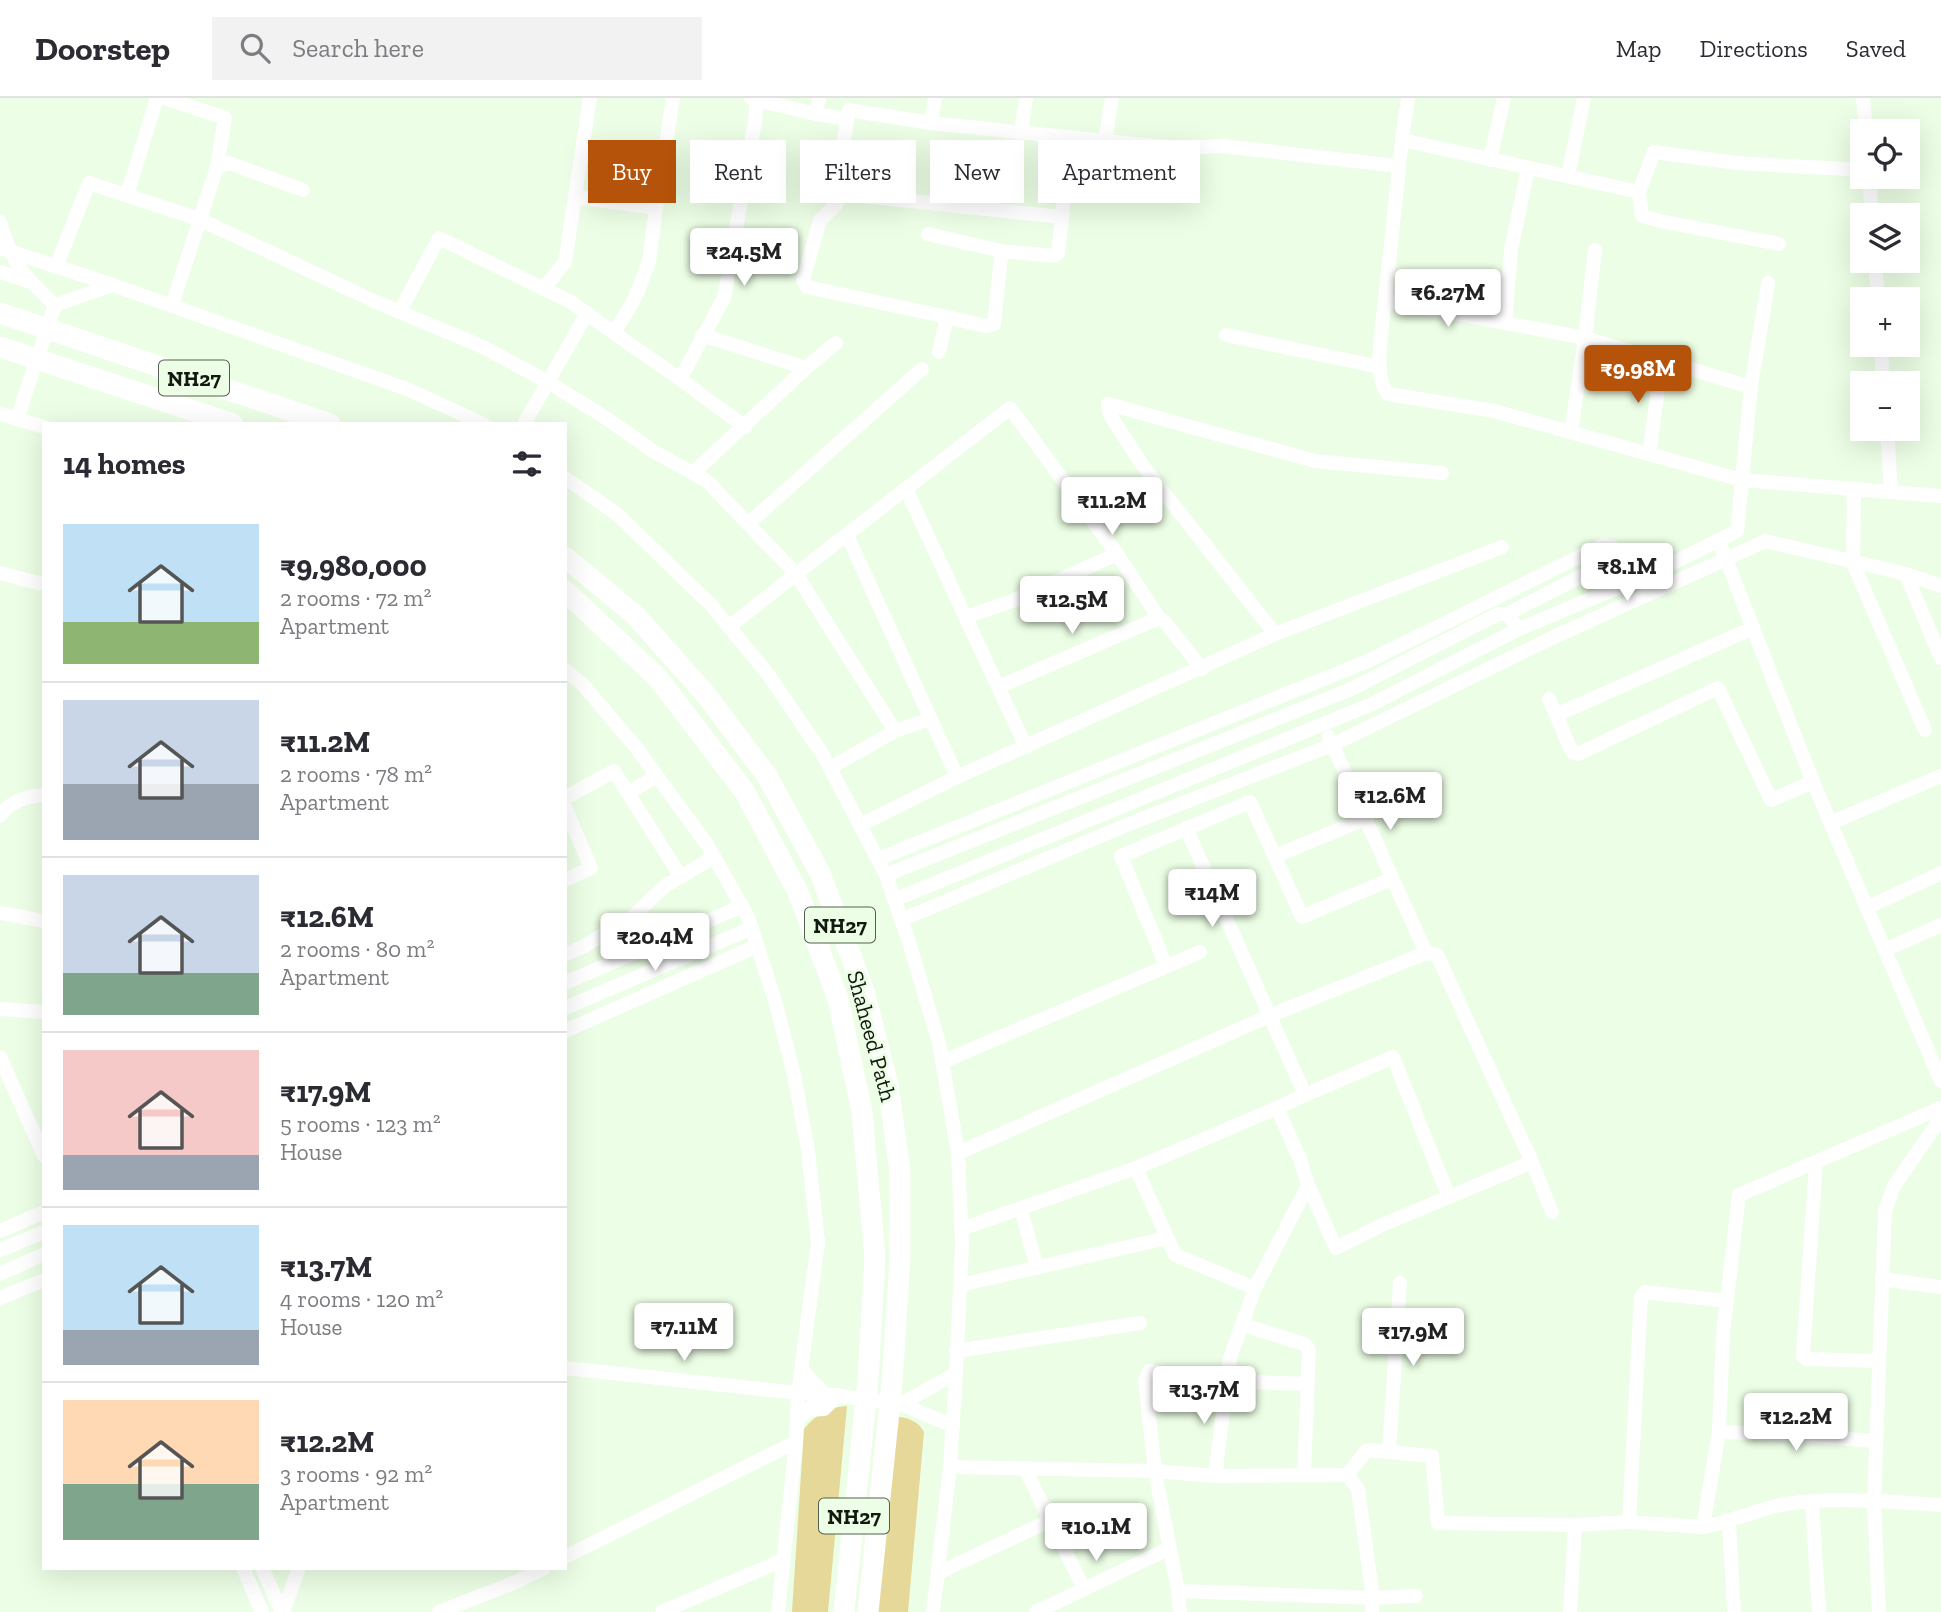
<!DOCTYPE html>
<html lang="en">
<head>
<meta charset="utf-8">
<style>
  :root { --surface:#fff; --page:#f2f2f3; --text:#2b2b33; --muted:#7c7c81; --line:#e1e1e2; --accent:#b45309 }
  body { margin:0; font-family:"Zilla Slab",serif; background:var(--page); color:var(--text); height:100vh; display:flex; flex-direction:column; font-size:26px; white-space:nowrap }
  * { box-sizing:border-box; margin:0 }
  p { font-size:23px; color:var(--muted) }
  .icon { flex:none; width:38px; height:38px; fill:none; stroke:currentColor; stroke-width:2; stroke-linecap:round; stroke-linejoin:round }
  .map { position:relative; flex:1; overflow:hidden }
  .details { position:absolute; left:42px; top:324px; width:525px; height:1148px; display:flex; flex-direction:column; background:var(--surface); border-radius:0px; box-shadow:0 7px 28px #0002 }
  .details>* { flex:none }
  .hud { position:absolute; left:588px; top:42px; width:665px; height:63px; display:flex; gap:14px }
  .buttons { position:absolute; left:1850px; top:21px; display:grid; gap:14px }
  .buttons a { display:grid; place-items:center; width:70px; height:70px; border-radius:0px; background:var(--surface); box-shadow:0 7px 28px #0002; font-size:35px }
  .price { position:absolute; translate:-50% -60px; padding:0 16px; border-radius:7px; background:#fff; color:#222; font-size:23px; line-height:46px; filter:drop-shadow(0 2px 4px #0008) }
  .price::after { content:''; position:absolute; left:50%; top:42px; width:21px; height:16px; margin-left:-10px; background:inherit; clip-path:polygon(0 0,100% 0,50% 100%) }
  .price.selected { background:var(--accent); color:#fff }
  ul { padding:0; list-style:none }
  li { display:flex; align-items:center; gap:21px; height:175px; padding:0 21px }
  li+li { border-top:2px solid var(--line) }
  li span { display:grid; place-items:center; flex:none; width:196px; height:140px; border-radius:0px; color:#555 }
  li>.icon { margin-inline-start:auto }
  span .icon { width:84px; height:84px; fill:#fffc; stroke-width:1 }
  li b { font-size:30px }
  h2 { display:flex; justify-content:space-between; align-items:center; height:84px; padding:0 21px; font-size:30px }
  .pill { padding:0 24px; border-radius:0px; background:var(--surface); box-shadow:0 7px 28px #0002; font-size:24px; line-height:63px }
  .pill.selected { background:var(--accent); color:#fff }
  header { display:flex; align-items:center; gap:42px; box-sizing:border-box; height:98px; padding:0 35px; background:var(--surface); border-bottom:2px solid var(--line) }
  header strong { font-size:33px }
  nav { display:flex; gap:38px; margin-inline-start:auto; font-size:24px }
  .search { width:490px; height:63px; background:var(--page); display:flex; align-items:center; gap:18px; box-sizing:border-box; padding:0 24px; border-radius:0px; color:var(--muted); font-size:26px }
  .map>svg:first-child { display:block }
</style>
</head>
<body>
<header>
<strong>Doorstep</strong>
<div class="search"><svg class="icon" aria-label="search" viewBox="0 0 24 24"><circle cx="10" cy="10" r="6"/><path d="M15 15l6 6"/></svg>Search here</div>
<nav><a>Map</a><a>Directions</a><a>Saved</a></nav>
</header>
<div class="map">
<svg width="1941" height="1514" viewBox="0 0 1941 1514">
  <rect width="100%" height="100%" fill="#ecfee5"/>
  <g fill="#e5d899">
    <path d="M847,1308L828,1514H792L804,1331C815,1317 829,1309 847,1308Z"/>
    <path d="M893,1318C905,1319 918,1322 924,1334L908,1514H874Z"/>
  </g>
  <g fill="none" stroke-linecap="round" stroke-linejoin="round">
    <g stroke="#fff" stroke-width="14">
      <path d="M165,0L225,20L217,69"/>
      <path d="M1408,0L1402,42L1639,94"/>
      <path d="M1863,0L1866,33"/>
      <path d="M757,2L816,16L819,0"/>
      <path d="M816,16L847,21L838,87L843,96L1062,119L1071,40"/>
      <path d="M847,21L849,12L931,25L1135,46L1178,50L1222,48L1399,68"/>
      <path d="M931,25L935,0"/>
      <path d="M1021,34L1026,0"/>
      <path d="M1402,42L1385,202L1585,240L1595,152"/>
      <path d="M1105,43L1112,0"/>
      <path d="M1490,62L1504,0"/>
      <path d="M1568,78L1584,0"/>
      <path d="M1869,79L1872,117"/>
      <path d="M843,96L834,109L820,122L803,182L807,189L947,219"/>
      <path d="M127,97L157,0"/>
      <path d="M575,99L656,110L673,0"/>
      <path d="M0,124C12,165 24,179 55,207"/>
      <path d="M928,136L1006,154"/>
      <path d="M1779,146L1660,123L1642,118L1639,94L1654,54L1736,65L1862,72"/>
      <path d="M0,150L113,187"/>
      <path d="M1875,163L1878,201"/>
      <path d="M56,169L89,85L199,121L374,203L483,249L548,284L603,318L653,353L707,383L796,476L1010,310L1117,456"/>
      <path d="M0,174L28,183"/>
      <path d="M543,191L565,164L590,0"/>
      <path d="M1385,202C1383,225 1372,278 1388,296L1494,313L1742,382L1751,289L1768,185"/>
      <path d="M55,207L113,187L407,291L483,326"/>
      <path d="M172,207L217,69L229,65L303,92"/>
      <path d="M400,213L439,140L571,204L614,235L635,200L649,164L656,110"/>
      <path d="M1505,225L1511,152L1528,70"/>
      <path d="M614,235L680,281L724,200L755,23L757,2L751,0"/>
      <path d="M702,237L806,270"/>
      <path d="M1226,237L1380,269"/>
      <path d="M1881,247L1883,285"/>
      <path d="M939,254L947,219L986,228L994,226L1001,158L1006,154H1013L1055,158L1058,155L1062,119"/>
      <path d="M680,281L745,329"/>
      <path d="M0,316L44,329"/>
      <path d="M17,321L55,207"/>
      <path d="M524,326L587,215"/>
      <path d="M1887,331L1891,393"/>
      <path d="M1571,334L1585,240L1751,289"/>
      <path d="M1649,356L1662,263"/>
      <path d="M693,375L806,270L836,245"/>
      <path d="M565,380L617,416L711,507L767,575L821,654L830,670L886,777L909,844L939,945L958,1055L962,1146L956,1275L950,1369L933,1514"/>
      <path d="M906,391L1026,649"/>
      <path d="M1854,391L1853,465L1925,632"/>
      <path d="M748,426L922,271"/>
      <path d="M847,437L957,679"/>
      <path d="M0,475L38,485L44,484"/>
      <path d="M1906,476L1941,560"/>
      <path d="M1941,488L1906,476L1765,443L1726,461L1813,684L1941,983"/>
      <path d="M966,519L1015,502L1117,456L1159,520L1166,525L1202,571"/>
      <path d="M729,529L796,476L895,633"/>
      <path d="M1519,531L1651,476L1737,433L1742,382L1941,398"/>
      <path d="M1275,536L1143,368L1110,317L1108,306L1315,363L1442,375"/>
      <path d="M565,572L583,587L635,648L706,745L748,819L776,906L794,977L808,1052L818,1144L798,1295L796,1344L778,1514"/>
      <path d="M998,589L1159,520"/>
      <path d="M1549,601L1572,654L1578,656L1718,590L1771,702L1813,684"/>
      <path d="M1556,617L1753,530"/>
      <path d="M1329,639L1426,855"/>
      <path d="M830,670L895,633L930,621"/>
      <path d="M628,695L681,779"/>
      <path d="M565,700L614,673L628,695L657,678"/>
      <path d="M565,709L591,770L565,782"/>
      <path d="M0,718C9,704 27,698 44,697"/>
      <path d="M1830,725L1941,678"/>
      <path d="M860,727L957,679L1275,536L1502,449"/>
      <path d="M1186,730L1305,997L1393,959L1449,1099L1532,1064L1552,1114"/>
      <path d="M1275,758L1365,721"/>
      <path d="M878,761L1368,563L1603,447L1613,449L1616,454L1615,461L1507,516"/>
      <path d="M886,777L1349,592L1498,516H1507L1519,531L1372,606L894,802"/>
      <path d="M1866,810L1941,775"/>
      <path d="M0,815L44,823"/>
      <path d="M901,822L1129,726L1332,647L1556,538L1726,461L1719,442"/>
      <path d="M1885,852L1941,827"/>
      <path d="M565,856L583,849L632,819L665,788L714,759"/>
      <path d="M1166,868L1121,758L1250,704L1302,819L1391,781"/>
      <path d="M565,885L742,808"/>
      <path d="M565,910L752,830"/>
      <path d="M0,911L44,914"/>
      <path d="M565,933L757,848"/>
      <path d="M0,959L44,1058"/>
      <path d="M942,964L1200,854"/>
      <path d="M1305,997L1277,1010L1300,1061L1308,1087L1336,1150L1384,1126L1449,1099"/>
      <path d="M958,1055L1269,918L1426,855L1437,857L1532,1064"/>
      <path d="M1816,1064L1803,1258L1806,1261L1878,1263"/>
      <path d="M1136,1070L1175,1157L1255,1190"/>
      <path d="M1021,1111L1037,1170"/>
      <path d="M961,1131L1136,1070L1277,1010"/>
      <path d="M0,1133L44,1114"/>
      <path d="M0,1152L44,1134"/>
      <path d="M0,1176L44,1156"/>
      <path d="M1882,1181L1941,1189"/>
      <path d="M960,1187L1167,1140"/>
      <path d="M0,1200L44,1182"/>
      <path d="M1243,1227L1304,1246L1309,1251L1304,1377"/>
      <path d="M956,1253L1140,1225"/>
      <path d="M565,1270L798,1295L824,1296L901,1306L953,1328"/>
      <path d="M1308,1286L1227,1283L1149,1273L1145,1283L1155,1373L1215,1378L1347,1377L1367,1352L1432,1358L1438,1425L1575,1427L1629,1424L1703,1429L1719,1334L1723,1236L1739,1097L1941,1010"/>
      <path d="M901,1306L956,1275"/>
      <path d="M807,1312L824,1311L838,1297"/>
      <path d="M797,1323L824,1296L802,1272"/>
      <path d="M1719,1334L1786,1336L1875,1343"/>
      <path d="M1389,1354L1400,1185"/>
      <path d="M950,1369L1155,1373L1178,1493L1180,1514"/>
      <path d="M1025,1371L1084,1491"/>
      <path d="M1347,1377L1358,1391L1373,1500L1372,1514"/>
      <path d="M1215,1378L1230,1260L1255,1190L1308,1087"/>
      <path d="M1812,1404L1819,1514"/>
      <path d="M1629,1424L1641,1199L1645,1194L1727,1203"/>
      <path d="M1729,1425L1734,1514"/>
      <path d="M1703,1429C1730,1424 1754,1413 1780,1407C1827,1398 1893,1404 1941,1407"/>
      <path d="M565,1459L796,1344"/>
      <path d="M243,1470L262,1514"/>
      <path d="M262,1470L282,1514"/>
      <path d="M938,1475L1051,1422"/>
      <path d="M1178,1493L1373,1500L1416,1498"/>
      <path d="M283,1514L299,1470"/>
      <path d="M439,1514L516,1484L544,1470"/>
      <path d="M662,1514L783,1462"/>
      <path d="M1036,1514L1170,1450"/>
      <path d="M1570,1514L1575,1427"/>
      <path d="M1879,1514L1874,1403L1885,1113L1894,1088L1941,1020"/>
    </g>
    <g stroke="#fff" stroke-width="21">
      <path d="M0,215L330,326"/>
      <path d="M0,249L233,326"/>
      <path d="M565,459L635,517L707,598L767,678L820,775L864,893L888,987L900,1073V1160L892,1285L868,1514"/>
      <path d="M565,493L657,579L745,694L798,794L838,901L862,1014L875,1159L868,1282L844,1514"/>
    </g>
  </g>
  <g text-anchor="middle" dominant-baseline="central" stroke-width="6" stroke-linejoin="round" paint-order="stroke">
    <g fill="#ecfee5" stroke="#545e51" stroke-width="2">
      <rect x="159" y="262.5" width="70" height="35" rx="5"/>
      <rect x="805" y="809.5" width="70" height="35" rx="5"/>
      <rect x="819" y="1400.5" width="70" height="35" rx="5"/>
    </g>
    <g font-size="21" font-weight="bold" fill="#131911">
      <text x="194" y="280">NH27</text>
      <text x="840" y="827">NH27</text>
      <text x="854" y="1418">NH27</text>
    </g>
    <g font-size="23" fill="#131911" stroke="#ecfee5">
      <text transform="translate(872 938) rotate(75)">Shaheed Path</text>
    </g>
  </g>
</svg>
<div class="buttons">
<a><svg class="icon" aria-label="locate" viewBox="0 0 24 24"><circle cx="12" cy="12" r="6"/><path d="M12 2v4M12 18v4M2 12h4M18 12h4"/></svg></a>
<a><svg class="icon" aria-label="layers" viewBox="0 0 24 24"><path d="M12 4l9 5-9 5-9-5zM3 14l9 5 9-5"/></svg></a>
<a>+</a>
<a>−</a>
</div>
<b class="price" style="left:744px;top:190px">₹24.5M</b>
<b class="price" style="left:1448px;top:231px">₹6.27M</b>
<b class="price selected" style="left:1638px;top:307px">₹9.98M</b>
<b class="price" style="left:1112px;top:439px">₹11.2M</b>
<b class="price" style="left:1627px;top:505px">₹8.1M</b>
<b class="price" style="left:1072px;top:538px">₹12.5M</b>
<b class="price" style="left:1390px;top:734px">₹12.6M</b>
<b class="price" style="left:1212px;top:831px">₹14M</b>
<b class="price" style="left:655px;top:875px">₹20.4M</b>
<b class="price" style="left:684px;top:1265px">₹7.11M</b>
<b class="price" style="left:1413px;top:1270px">₹17.9M</b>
<b class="price" style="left:1204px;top:1328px">₹13.7M</b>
<b class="price" style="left:1796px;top:1355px">₹12.2M</b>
<b class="price" style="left:1096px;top:1465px">₹10.1M</b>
<div class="hud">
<a class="pill selected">Buy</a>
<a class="pill">Rent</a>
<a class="pill">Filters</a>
<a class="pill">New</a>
<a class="pill">Apartment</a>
</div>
<section class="details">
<h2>14 homes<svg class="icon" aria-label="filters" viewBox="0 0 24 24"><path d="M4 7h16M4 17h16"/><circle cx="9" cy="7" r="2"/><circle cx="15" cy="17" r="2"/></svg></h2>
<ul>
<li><span style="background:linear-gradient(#bfe0f5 70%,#8fb573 0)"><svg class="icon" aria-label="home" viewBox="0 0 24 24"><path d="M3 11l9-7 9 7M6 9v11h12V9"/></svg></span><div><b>₹9,980,000</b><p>2 rooms · 72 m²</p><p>Apartment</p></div></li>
<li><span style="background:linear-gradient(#c9d6e8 60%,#9aa5b1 0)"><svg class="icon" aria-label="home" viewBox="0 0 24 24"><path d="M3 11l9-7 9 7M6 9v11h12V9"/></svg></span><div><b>₹11.2M</b><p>2 rooms · 78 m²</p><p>Apartment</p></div></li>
<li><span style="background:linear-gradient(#c9d6e8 70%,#7fa58c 0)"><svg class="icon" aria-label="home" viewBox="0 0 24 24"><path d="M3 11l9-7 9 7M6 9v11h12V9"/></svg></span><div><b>₹12.6M</b><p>2 rooms · 80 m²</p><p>Apartment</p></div></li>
<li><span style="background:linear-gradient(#f6c9c9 75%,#9aa5b1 0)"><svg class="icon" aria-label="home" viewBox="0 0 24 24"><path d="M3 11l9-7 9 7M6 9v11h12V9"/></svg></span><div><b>₹17.9M</b><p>5 rooms · 123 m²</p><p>House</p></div></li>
<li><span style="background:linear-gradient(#bfe0f5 75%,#9aa5b1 0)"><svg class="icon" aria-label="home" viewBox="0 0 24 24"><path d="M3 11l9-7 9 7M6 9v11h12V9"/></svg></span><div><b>₹13.7M</b><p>4 rooms · 120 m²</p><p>House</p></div></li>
<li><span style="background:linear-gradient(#ffd9b3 60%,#7fa58c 0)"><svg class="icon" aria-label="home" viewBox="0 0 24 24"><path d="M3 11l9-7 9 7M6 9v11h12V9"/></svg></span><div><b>₹12.2M</b><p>3 rooms · 92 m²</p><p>Apartment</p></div></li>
</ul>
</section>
</div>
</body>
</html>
